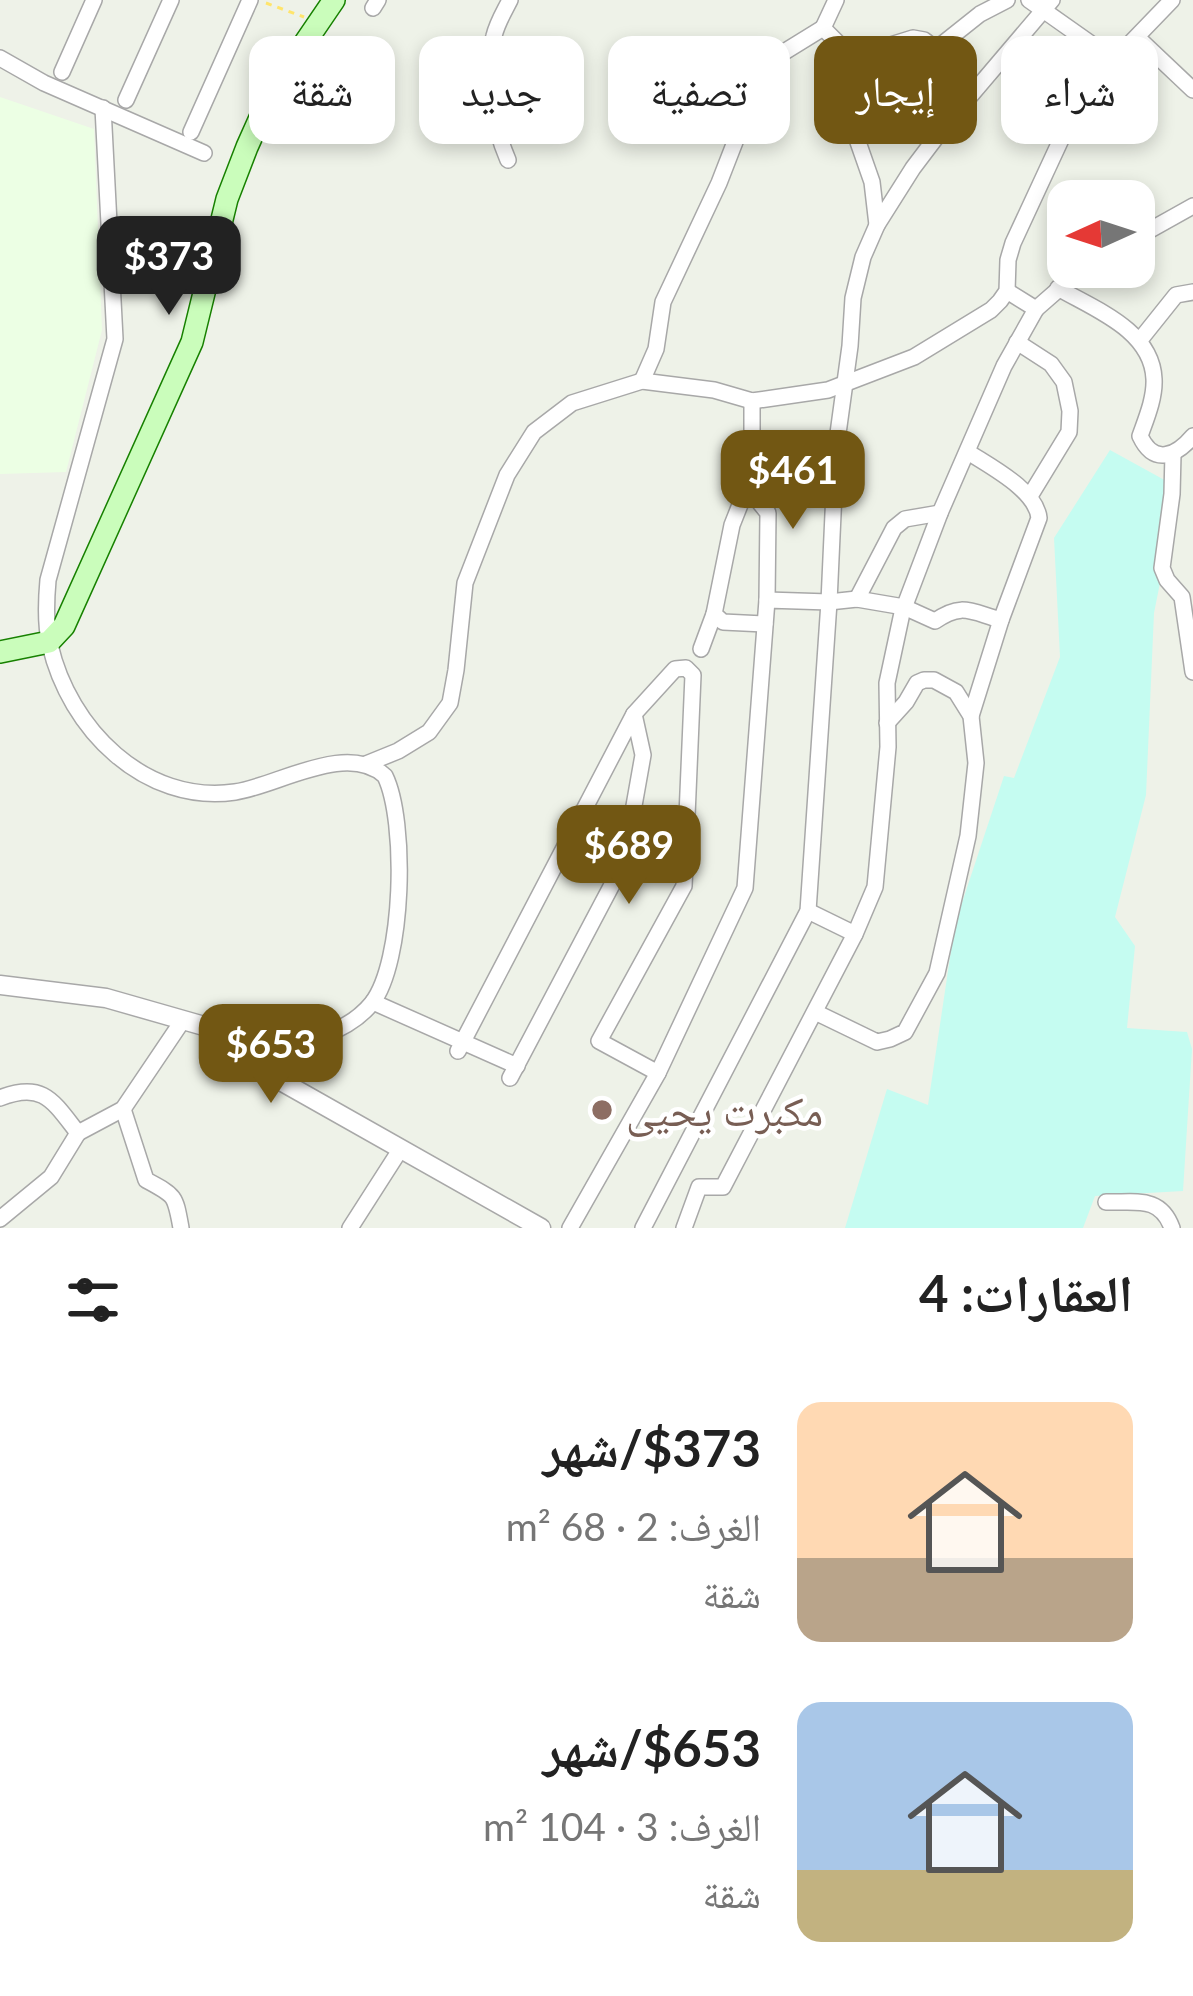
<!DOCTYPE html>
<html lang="ar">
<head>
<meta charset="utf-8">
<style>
  :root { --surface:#fff; --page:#f2f2f2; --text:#222; --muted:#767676; --accent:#725713 }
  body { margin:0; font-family:Lato,"Noto Naskh Arabic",sans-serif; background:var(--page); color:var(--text); direction:rtl; height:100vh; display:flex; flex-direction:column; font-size:45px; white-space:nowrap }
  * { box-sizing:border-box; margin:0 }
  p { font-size:39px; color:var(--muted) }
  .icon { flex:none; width:66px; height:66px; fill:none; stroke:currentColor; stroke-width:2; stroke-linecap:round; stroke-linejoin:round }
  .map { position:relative; height:1228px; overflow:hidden; direction:ltr }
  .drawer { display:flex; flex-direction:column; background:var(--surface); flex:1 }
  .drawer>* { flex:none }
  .banner { position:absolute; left:36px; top:36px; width:1122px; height:108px; direction:rtl; display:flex; gap:24px }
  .needle { width:78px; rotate:267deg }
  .controls { position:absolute; left:1047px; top:180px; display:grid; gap:24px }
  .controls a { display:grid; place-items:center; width:108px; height:108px; border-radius:24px; background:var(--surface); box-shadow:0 6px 18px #0003; font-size:60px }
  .price { position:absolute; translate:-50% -102px; padding:0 27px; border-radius:24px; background:var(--accent); color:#fff; font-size:39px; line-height:78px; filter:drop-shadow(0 3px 6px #0008) }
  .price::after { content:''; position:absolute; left:50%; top:72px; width:36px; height:27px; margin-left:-18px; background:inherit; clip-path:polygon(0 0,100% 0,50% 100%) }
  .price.on { background:#222; color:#fff }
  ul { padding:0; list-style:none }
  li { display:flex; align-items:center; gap:36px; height:300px; padding:0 60px }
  li span { display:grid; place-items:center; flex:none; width:336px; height:240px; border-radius:24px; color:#555 }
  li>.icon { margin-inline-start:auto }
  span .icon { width:144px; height:144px; fill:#fffc; stroke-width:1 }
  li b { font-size:51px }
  h2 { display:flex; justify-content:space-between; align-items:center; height:144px; padding:0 60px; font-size:51px }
  .chip { padding:0 42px; border-radius:24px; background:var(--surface); box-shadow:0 6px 18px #0003; font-size:42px; line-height:108px }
  .chip.on { background:var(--accent); color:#fff }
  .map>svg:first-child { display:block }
</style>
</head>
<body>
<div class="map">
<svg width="1193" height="1228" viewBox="0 0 1193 1228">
  <rect width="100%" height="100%" fill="#eef2e8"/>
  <path fill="#ecffe4" d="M0,97L94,129L102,330L66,472L0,474Z"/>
  <path fill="#c5fcf1" d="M1110,450L1179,488L1154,613L1146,795L1115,917L1135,946L1127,1028L1187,1032L1192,1049L1183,1191L1095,1196L1083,1228H845L887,1089L928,1105L955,924L1004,776L1014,778L1060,657L1054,538Z"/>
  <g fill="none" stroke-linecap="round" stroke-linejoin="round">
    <defs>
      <g id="minor">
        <path d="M1029,0L1114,60"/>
        <path d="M373,8L378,0"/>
        <path d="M823,28L836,0"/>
        <path d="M1138,38L1193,90"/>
        <path d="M0,58L44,83L204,153"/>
        <path d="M62,72L94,0"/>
        <path d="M126,100L171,0"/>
        <path d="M964,105L951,90L936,49L980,14L1007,0"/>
        <path d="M103,108L115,339L48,580C46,602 45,624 50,645C69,728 144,805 235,792C277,786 347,741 385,776C407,821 404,962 372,1003C342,1040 287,1045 244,1054"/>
        <path d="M191,132L250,0"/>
        <path d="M508,160C493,125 483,73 494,36C497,23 504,12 510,0"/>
        <path d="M877,225L872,182L851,122L849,101L852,57L913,38L924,40L936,49"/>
        <path d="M1134,239L1193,206"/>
        <path d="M1058,288C1094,309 1152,330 1154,379C1155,398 1146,419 1140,436C1154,466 1176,456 1193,436"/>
        <path d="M1007,291L1036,309L1084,267"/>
        <path d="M1140,340L1176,295L1193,292"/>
        <path d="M1017,342L1051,364L1064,382L1070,411L1069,432L1030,496"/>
        <path d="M642,381L656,349L663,302L719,183L761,75L776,57L823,28L852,57"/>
        <path d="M752,401V444L747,487L732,525L714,614L723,622L765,624"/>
        <path d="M968,452C991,467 1036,490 1039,518L1001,620L971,716"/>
        <path d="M1173,454L1172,494L1162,568L1167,580L1182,597L1193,672"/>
        <path d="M747,487L768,513L767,600"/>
        <path d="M857,599L894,528L905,519L940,513"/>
        <path d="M701,649L714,614"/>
        <path d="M366,764L398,751L429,732L450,703L456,670L465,583L507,475L534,432L572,403L642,381L714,390L752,401L828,390L914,357L991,310L1000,301L1007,291L1008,260L1013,243L1064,133L1091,84L1172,0"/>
        <path d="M808,911L855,934"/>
        <path d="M373,1002L517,1066"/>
        <path d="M815,1012L877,1042L890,1039L905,1032L937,973L968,836L976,763L971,716L956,692L934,680H924L917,683L906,702L887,723"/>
        <path d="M458,1051L634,714L675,669L686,668L693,675L684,886L599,1041L658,1073"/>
        <path d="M510,1078L624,862L643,755L634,714"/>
        <path d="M0,1098C43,1081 53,1101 78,1133L51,1177L0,1219"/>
        <path d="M123,1109L146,1180C176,1196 175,1195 181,1228"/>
        <path d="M78,1133L123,1109L183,1020"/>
        <path d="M1106,1202C1135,1203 1160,1195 1172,1228"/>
        <path d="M350,1228L400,1150"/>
        <path d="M570,1228L658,1073L745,888L767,600L829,602L857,599L904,607L935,621C962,602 971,612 1001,620"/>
        <path d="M643,1228L808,911L829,602L836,448L850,346L853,298L863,257L877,225L913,168L944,127L1052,0"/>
        <path d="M684,1228L699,1187H723L855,934L875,887L888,747L887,683L902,613L940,513L1004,366L1036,309"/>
      </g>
      <path id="tertiary" d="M0,985L106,998L204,1026L279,1080L541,1228"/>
      <path id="secondary" d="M0,652L49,642L64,626L192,342L227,199L247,147L272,91L334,0"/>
    </defs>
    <use href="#minor" stroke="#a8a8a8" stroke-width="18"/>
    <use href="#tertiary" stroke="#a8a8a8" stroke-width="21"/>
    <use href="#secondary" stroke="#178100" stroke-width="24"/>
    <path stroke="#ffe56c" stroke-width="3" stroke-dasharray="6 6" stroke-linecap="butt" d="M266,3L304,17"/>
    <use href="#minor" stroke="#fff" stroke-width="15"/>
    <use href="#tertiary" stroke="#fff" stroke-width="18"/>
    <use href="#secondary" stroke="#cafdbb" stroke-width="21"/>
  </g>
  <circle fill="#8d6e63" stroke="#fff" stroke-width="4.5" cx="602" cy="1110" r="12"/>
  <g text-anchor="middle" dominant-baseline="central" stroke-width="9" stroke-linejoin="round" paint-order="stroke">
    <g font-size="42" fill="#785e54" stroke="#fff" text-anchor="start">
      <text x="626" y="1110">مكبرت يحيى</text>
    </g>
  </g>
</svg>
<div class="controls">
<a><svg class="needle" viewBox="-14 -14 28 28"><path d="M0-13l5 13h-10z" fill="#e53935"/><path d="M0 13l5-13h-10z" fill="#767676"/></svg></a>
</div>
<b class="price on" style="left:169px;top:318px">$373</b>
<b class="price" style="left:793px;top:532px">$461</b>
<b class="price" style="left:629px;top:907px">$689</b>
<b class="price" style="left:271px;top:1106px">$653</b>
<div class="banner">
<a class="chip">شراء</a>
<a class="chip on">إيجار</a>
<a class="chip">تصفية</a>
<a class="chip">جديد</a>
<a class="chip">شقة</a>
</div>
</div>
<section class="drawer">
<h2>العقارات: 4<svg class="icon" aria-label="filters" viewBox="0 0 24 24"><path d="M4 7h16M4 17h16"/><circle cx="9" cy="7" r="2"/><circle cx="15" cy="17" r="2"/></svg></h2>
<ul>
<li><span style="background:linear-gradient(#ffd9b3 65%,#b9a48a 0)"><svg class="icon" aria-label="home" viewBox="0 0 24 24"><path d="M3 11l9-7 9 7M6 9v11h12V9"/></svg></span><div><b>$373/شهر</b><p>الغرف: 2 · 68 m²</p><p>شقة</p></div></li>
<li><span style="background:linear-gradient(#a9c7e8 70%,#c2b280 0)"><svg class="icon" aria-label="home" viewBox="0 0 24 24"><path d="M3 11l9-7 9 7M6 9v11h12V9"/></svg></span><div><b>$653/شهر</b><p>الغرف: 3 · 104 m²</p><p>شقة</p></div></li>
</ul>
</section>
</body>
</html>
